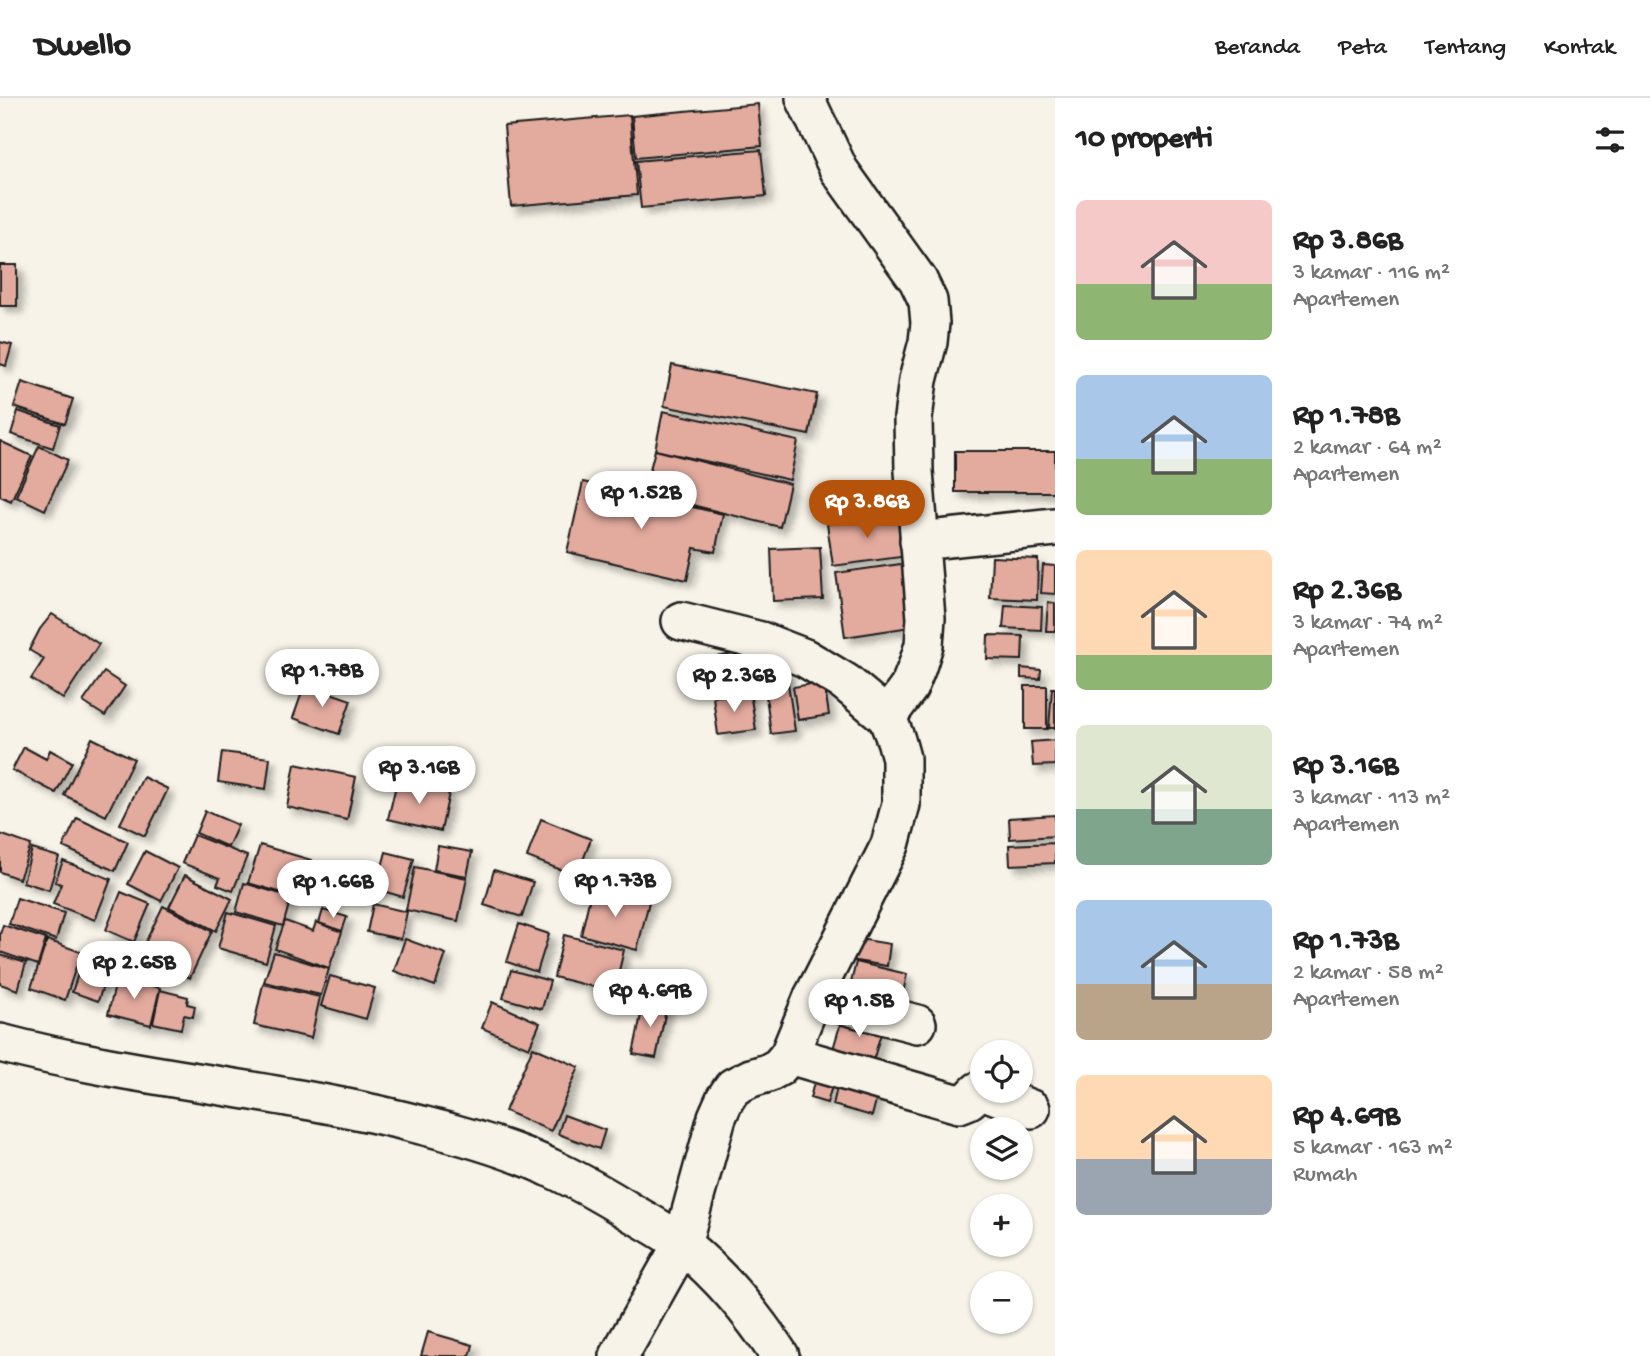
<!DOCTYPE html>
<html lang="id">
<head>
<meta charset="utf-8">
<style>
  :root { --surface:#fff; --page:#f2f2f2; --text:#222; --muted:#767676; --line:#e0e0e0; --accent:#b45309 }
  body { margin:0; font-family:"Gochi Hand",sans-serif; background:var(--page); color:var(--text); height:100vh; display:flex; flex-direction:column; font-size:26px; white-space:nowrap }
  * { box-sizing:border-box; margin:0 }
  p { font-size:23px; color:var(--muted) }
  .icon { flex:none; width:38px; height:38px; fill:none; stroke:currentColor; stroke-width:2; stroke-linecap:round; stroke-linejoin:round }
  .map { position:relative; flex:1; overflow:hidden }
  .side { display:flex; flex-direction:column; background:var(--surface); width:595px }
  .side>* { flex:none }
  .controls { position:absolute; left:970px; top:942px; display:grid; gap:14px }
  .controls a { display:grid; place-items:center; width:63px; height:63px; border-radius:50%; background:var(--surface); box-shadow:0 2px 5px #0004; font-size:35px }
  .price { position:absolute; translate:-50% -60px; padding:0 16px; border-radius:24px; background:#fff; color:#222; font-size:23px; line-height:46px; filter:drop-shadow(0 2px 4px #0008) }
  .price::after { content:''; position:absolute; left:50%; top:42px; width:21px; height:16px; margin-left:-10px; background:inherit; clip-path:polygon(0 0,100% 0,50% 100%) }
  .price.selected { background:var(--accent); color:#fff }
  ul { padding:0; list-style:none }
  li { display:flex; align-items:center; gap:21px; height:175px; padding:0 21px }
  li span { display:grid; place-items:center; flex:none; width:196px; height:140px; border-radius:10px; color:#555 }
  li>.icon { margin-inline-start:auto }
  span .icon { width:84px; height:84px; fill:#fffc; stroke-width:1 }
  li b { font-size:30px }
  h2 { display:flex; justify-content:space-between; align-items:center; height:84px; padding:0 21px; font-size:30px }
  header { display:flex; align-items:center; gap:42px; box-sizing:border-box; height:98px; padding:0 35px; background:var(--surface); border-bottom:2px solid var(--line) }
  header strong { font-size:33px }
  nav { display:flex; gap:38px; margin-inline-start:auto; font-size:24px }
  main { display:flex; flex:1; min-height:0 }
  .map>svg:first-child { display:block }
</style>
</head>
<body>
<header>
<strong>Dwello</strong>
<nav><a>Beranda</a><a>Peta</a><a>Tentang</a><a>Kontak</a></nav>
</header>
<main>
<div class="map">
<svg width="1055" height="1258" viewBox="0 0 1055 1258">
  <defs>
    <filter id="shadow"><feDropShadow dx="6" dy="6" stdDeviation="3.5" flood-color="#0004"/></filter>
  </defs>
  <rect width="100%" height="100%" fill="#f7f3e8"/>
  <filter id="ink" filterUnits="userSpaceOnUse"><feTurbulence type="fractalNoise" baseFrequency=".0143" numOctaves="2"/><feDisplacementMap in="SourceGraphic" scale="14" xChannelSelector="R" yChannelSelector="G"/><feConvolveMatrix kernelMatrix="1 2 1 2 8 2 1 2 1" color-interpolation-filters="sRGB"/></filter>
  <g filter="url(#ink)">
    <g fill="#e3aa9e" stroke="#1c1c1c" stroke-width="2" filter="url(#shadow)">
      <path d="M758,6L762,48L636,60L632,18Z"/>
      <path d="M630,17L637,97L511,108L504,28Z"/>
      <path d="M761,52L766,98L641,110L636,63Z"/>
      <rect x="0" y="167" width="17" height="41"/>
      <path d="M0,244L12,247L6,268L0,266Z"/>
      <path d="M672,267L817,296L809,337L664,308Z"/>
      <path d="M22,284L73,301L65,326L14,309Z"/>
      <path d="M18,313L60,327L53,350L11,336Z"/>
      <path d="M663,313L798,343L790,382L655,352Z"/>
      <path d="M0,343L32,358L11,403L0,398Z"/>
      <path d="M39,348L68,362L45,412L16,398Z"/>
      <path d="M655,352L790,386L780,429L644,395Z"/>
      <rect x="955" y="353" width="100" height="41"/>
      <path d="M583,384L723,416L715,454L694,450L687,482L567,454Z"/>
      <path d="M902,417L908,458L833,468L827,426Z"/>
      <path d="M820,449L823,501L773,503L771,451Z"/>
      <path d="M992,459L1038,461L1037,502L990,500Z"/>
      <path d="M908,465L917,528L845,539L836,475Z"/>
      <path d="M1043,467L1055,468V496L1041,495Z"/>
      <path d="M1048,504L1055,505V533H1046Z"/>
      <path d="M1005,507L1042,509L1041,532L1003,530Z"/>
      <path d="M52,516L99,546L63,601L31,581L44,561L29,552L40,531Z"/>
      <path d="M988,537L1023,538L1022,562L987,561Z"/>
      <path d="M750,553L755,581L722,587L716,559Z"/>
      <path d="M1021,570L1041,572L1040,581L1021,580Z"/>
      <path d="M786,572L795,633L771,636L763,575Z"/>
      <path d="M104,574L125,588L105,618L83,604Z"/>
      <path d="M824,584L829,617L798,622L793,589Z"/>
      <path d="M305,586L351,602L339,636L293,620Z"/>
      <rect x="1025" y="588" width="22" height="43"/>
      <path d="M1052,590H1055V630H1049Z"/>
      <path d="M750,594L756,632L718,637L713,599Z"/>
      <path d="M92,640L134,661L106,718L64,697Z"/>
      <path d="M1055,642V667L1033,668L1031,644Z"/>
      <path d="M24,649L46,661L50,652L72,664L56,695L12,672Z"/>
      <path d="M222,654L270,660L266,691L218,684Z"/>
      <path d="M295,666L356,679L347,722L287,709Z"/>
      <path d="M143,679L168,691L145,738L120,726Z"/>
      <path d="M397,683L449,695L441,733L388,721Z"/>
      <path d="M205,713L238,727L228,749L196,735Z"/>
      <path d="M1055,717V738L1010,741L1009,720Z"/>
      <path d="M77,720L128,744L115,773L63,749Z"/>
      <path d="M541,721L591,741L577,778L527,759Z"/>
      <path d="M0,736L31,747L19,781L0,774Z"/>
      <path d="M194,737L247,758L233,793L217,787L220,780L182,765Z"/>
      <path d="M1055,745V765L1010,767L1009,747Z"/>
      <path d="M260,747L311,762L300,800L248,785Z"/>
      <path d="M438,748L472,754L467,778L434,772Z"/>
      <path d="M32,751L59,759L49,792L23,784Z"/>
      <path d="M145,753L178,770L161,803L128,786Z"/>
      <path d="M386,754L414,761L403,799L376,791Z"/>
      <path d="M63,763L111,781L95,822L53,806L61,786L55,784Z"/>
      <path d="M415,769L467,780L458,823L406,812Z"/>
      <path d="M494,772L533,784L522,819L484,807Z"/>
      <path d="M185,777L232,801L216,833L169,809Z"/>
      <path d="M244,785L291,799L283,828L236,814Z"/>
      <path d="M592,790L649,804L637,852L581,837Z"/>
      <path d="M121,794L150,806L134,844L106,832Z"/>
      <path d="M17,800L64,815L56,842L9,826Z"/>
      <path d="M373,806L407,814L401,841L367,834Z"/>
      <path d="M163,808L212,833L190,880L140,855Z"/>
      <path d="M323,812L347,819L342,833L319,825Z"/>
      <path d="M228,814L276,828L266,864L218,850Z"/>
      <path d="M285,823L313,833L316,824L342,834L329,870L275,851Z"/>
      <path d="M519,826L549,836L537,874L507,864Z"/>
      <path d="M3,827L46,841L38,867L0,854V836Z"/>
      <path d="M564,837L624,852L614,894L554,879Z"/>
      <path d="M853,840L890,846L887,868L850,862Z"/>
      <path d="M405,841L446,856L435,888L394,873Z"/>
      <path d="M47,842L81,854L65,902L31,890Z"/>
      <path d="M274,854L329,871L321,897L264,884Z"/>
      <path d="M85,855L111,864L98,903L72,894Z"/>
      <path d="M0,857L26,865L18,892L0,886Z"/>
      <path d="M856,864L907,876L900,910L848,897Z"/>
      <path d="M511,872L550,883L542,911L503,900Z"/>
      <path d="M330,878L375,890L366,921L321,908Z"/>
      <path d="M117,879L160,890L151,927L108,916Z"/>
      <path d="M263,886L320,899L311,940L254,927Z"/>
      <path d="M160,892L188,899L187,906L195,908L193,919L184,917L181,931L153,925Z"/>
      <path d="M644,902L667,907L656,960L633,956Z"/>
      <path d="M492,904L540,925L529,950L482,930Z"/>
      <path d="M841,924L884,925L873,963L833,951Z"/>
      <path d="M533,949L579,969L551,1033L505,1013Z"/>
      <path d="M817,973L835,978L827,1005L810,1000Z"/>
      <path d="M839,981L879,991L872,1018L833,1007Z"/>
      <path d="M564,1017L605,1032L599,1051L558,1036Z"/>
      <path d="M428,1234L473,1247L470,1258H421Z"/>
    </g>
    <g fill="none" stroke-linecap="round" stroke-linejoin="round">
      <defs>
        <g id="minor">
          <path d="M805,0L839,72L918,182L928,203L930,225L928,244L918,282L913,320L914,373L926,520L924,547L917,569L909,589L887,619"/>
          <path d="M919,443L1055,429"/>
          <path d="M813,899L917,926"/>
          <path d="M0,945C140,982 285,991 425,1028C469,1039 514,1052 555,1072C580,1084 605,1098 629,1113C647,1124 667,1134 683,1147C721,1178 753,1217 780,1258"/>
          <path d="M789,957L959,1006L969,1002L978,993L982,992L1031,1011"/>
          <path d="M619,1258L682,1146L717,1019L725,1001L733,989L751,980L768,975L779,969L789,957L813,899L890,747L901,706V660L896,642L887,619L845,584L805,560L761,543L681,523"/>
        </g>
      </defs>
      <use href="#minor" stroke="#1c1c1c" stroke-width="42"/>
      <use href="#minor" stroke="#f7f3e8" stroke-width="37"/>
    </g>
  </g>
</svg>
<div class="controls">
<a><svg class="icon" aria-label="locate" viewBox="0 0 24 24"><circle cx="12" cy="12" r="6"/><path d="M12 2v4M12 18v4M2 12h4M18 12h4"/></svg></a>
<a><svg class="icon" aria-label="layers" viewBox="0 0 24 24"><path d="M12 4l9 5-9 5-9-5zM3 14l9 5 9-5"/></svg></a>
<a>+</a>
<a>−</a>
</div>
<b class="price" style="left:641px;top:433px">Rp 1.52B</b>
<b class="price selected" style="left:867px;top:442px">Rp 3.86B</b>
<b class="price" style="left:322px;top:611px">Rp 1.78B</b>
<b class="price" style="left:734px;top:616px">Rp 2.36B</b>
<b class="price" style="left:419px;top:708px">Rp 3.16B</b>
<b class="price" style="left:615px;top:821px">Rp 1.73B</b>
<b class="price" style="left:333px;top:822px">Rp 1.66B</b>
<b class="price" style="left:134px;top:903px">Rp 2.65B</b>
<b class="price" style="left:650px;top:931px">Rp 4.69B</b>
<b class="price" style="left:859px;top:941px">Rp 1.5B</b>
</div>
<section class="side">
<h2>10 properti<svg class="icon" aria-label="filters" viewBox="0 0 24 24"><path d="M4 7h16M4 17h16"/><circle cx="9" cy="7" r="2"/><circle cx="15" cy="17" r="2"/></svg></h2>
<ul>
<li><span style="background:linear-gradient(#f6c9c9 60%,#8fb573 0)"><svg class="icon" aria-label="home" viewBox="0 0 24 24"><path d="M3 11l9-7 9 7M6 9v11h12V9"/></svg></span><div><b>Rp 3.86B</b><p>3 kamar · 116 m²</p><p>Apartemen</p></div></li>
<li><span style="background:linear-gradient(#a9c7e8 60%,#8fb573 0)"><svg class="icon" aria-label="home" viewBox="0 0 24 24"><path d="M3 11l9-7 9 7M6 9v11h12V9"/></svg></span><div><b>Rp 1.78B</b><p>2 kamar · 64 m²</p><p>Apartemen</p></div></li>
<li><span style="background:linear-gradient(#ffd9b3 75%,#8fb573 0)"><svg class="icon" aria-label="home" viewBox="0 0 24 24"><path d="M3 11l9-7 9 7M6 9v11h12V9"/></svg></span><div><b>Rp 2.36B</b><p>3 kamar · 74 m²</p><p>Apartemen</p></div></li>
<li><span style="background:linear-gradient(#dfe7d0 60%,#7fa58c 0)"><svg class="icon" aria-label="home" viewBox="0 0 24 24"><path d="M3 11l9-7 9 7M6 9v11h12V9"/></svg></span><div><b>Rp 3.16B</b><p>3 kamar · 113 m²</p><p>Apartemen</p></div></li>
<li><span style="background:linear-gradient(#a9c7e8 60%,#b9a48a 0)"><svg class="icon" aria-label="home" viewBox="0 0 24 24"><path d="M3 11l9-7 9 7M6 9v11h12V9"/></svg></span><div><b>Rp 1.73B</b><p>2 kamar · 58 m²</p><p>Apartemen</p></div></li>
<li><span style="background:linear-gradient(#ffd9b3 60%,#9aa5b1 0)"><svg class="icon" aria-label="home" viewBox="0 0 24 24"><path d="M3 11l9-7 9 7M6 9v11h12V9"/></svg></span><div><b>Rp 4.69B</b><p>5 kamar · 163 m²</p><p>Rumah</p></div></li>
</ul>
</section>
</main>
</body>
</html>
